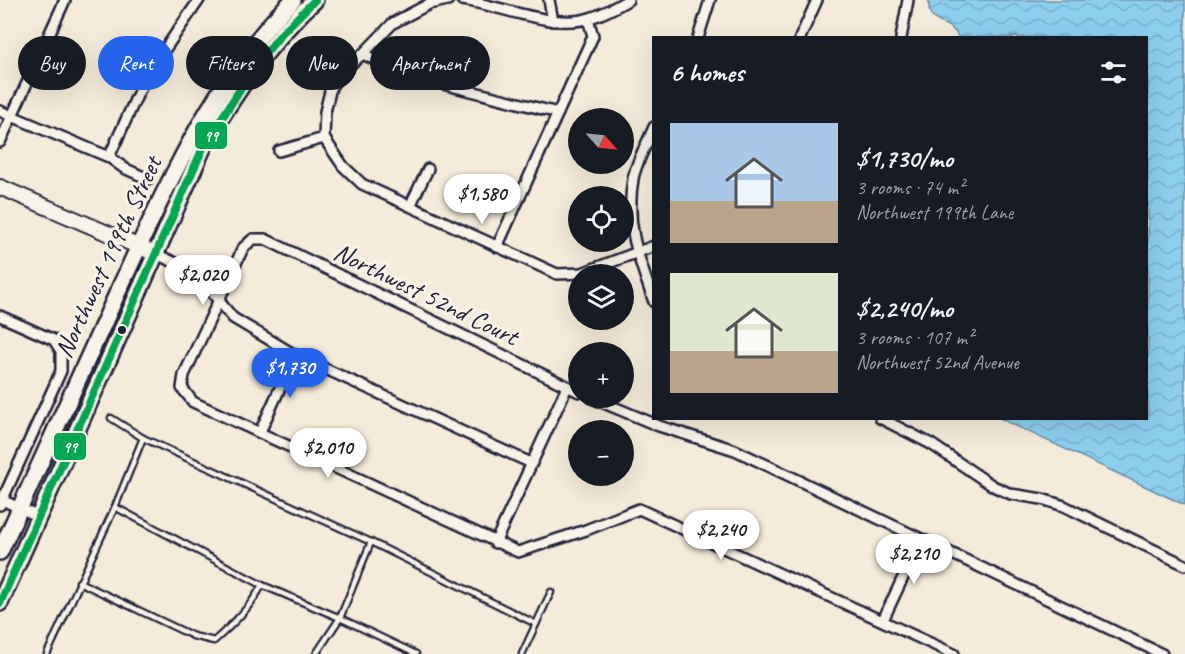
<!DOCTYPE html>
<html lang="en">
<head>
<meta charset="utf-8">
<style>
  :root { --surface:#171b24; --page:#20242c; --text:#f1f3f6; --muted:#9ea1a6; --accent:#2563eb }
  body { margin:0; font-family:Caveat,sans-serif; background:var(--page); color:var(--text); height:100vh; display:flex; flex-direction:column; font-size:22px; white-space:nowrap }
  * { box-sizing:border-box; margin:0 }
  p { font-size:20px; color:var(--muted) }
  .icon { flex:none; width:33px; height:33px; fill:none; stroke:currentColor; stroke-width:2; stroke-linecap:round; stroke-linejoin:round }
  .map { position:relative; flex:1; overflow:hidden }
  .panel { position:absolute; left:652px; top:36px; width:496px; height:384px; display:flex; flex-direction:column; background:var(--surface); border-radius:0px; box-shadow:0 6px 24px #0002 }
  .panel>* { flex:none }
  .guide { position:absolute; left:18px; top:36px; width:544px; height:54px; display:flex; gap:12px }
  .needle { width:39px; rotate:117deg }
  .controls { position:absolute; left:568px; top:108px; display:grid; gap:12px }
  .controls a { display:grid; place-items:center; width:66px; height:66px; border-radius:50%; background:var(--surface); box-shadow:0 6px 24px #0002; font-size:30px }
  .price { position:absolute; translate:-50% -51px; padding:0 14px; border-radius:21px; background:#fff; color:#222; font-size:20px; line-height:39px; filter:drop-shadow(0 2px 3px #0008) }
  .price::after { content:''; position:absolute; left:50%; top:36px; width:18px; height:14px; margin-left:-9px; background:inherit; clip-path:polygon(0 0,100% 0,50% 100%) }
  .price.active { background:var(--accent); color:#fff }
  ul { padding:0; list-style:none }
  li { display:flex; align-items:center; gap:18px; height:150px; padding:0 18px }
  li span { display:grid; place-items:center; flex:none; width:168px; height:120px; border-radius:0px; color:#555 }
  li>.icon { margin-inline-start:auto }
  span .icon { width:72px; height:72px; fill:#fffc; stroke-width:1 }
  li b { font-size:26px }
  h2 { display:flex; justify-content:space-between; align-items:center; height:72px; padding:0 18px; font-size:26px }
  .pill { padding:0 21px; border-radius:27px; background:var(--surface); box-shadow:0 6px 24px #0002; font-size:21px; line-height:54px }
  .pill.active { background:var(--accent); color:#fff }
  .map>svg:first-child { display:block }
</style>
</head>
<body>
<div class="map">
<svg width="1185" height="654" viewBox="0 0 1185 654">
  <defs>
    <pattern id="water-waves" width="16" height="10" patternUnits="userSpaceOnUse" patternTransform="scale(1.5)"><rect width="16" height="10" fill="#8dcfef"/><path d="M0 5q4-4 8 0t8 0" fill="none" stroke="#79b1ce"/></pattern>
  </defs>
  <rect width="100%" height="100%" fill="#f5ebda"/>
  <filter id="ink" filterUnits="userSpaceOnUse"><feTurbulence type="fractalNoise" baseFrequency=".0167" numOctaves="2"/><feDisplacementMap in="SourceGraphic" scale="12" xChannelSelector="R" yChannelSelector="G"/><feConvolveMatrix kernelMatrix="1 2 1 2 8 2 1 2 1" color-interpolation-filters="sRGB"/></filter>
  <g filter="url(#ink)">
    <path fill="url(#water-waves)" stroke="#628aa7" stroke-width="1.5" d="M929,0H1185V505L1001,419L1148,418V38L958,37C951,18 926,29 929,0Z"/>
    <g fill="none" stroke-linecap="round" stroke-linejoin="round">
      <defs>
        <g id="lane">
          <path d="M111,418L143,438L371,542L536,624"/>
          <path d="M115,507L262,585L340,618L416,654"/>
          <path d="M79,582L193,636L214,641C233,624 250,608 262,585"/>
          <path d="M47,654L115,507L143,438"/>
          <path d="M316,654L340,618L371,542"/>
          <path d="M522,654L551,592"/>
        </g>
        <g id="street">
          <path d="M462,0C500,5 552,30 590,18C603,14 616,7 628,0"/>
          <path d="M549,0L553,21"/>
          <path d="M698,38L710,0"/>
          <path d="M800,38L817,0"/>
          <path d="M901,38L908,0"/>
          <path d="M363,54L403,74L558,113"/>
          <path d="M0,111L109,157L124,168L148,179"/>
          <path d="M654,127C647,144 636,162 633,179C625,226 639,259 654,302"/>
          <path d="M324,138L343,166L362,184L557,274L582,273L654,246"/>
          <path d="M324,138L325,112L331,87L343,70L363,54L393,23L429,4L448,0"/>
          <path d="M0,142L65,0"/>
          <path d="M279,151L324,138"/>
          <path d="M109,157L145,78L199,0"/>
          <path d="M410,206L428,169"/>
          <path d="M497,247L593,36L588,19"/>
          <path d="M156,254L178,264L204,283L233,318L295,355L531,463"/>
          <path d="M0,316L54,340L61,351V371L0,505"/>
          <path d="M579,392L265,239H253L243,248L184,375L182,388L193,402L518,552L586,530L639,509L954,654"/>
          <path d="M592,398L659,426L735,450L1162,654"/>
          <path d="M880,418L931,444L993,486L1011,494L1042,499L1064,506L1185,565"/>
          <path d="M260,432L295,355"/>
          <path d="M2,500L39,517"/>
          <path d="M495,543L567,387"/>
          <path d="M883,620L921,539"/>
        </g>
        <path id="secondary" d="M0,187L156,254"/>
        <g id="primary">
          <path d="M0,552C41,462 81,372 122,283C169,181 213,80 293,0"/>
          <path d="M0,603L203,148C234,93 269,42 315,0"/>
        </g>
      </defs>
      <use href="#lane" stroke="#22223b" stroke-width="9"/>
      <use href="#street" stroke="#22223b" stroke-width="14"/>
      <use href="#secondary" stroke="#22223b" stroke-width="18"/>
      <use href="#primary" stroke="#22223b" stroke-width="20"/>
      <use href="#lane" stroke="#f7f3e8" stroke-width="4.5"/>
      <use href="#street" stroke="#f7f3e8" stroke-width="9"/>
      <use href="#secondary" stroke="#f7f3e8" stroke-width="14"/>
      <use href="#primary" stroke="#f7f3e8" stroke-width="15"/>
      <defs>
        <path id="bus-1" d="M0,603L203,148L253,69L282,33L315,0"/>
      </defs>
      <use href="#bus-1" stroke="#f7f3e8" stroke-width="12"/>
      <use href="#bus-1" stroke="#00a651" stroke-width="8"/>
    </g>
  </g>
  <circle fill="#22223b" stroke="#f7f3e8" stroke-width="2" cx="122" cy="330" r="5"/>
  <g text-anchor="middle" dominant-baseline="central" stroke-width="6" stroke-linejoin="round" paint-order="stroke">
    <g font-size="26" fill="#22223b" stroke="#f7f3e8">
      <text transform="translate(108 257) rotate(-65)">Northwest 199th Street</text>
      <text transform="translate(426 294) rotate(26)">Northwest 52nd Court</text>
    </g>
  </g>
  <g stroke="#f7f3e8" stroke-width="2">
    <rect x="194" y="121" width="34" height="29" rx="6" fill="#00a651"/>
    <rect x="53" y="432" width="34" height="29" rx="6" fill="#00a651"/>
  </g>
  <g font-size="16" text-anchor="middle" font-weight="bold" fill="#fff">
    <text x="211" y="141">99</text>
    <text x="70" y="452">99</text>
  </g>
</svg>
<div class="controls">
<a><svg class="needle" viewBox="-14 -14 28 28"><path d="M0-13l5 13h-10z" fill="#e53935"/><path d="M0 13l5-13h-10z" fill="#9ea1a6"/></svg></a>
<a><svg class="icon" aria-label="locate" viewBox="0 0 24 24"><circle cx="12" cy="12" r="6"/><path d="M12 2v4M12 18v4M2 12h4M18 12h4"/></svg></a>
<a><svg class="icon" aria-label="layers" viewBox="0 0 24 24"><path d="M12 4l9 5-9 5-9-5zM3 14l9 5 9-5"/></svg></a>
<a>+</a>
<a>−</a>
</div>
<b class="price" style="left:482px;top:225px">$1,580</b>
<b class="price" style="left:203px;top:306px">$2,020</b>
<b class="price active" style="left:290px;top:399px">$1,730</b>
<b class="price" style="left:328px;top:479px">$2,010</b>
<b class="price" style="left:721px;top:561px">$2,240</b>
<b class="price" style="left:914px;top:585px">$2,210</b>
<div class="guide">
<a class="pill">Buy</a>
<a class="pill active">Rent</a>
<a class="pill">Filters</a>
<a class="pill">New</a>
<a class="pill">Apartment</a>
</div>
<section class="panel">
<h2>6 homes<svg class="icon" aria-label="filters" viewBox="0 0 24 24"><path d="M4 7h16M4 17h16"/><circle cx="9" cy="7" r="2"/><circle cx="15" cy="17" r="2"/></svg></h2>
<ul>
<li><span style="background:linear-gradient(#a9c7e8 65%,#b9a48a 0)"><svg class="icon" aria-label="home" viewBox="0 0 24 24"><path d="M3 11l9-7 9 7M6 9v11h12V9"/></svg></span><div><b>$1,730/mo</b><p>3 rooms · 74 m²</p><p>Northwest 199th Lane</p></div></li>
<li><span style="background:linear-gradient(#dfe7d0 65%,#b9a48a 0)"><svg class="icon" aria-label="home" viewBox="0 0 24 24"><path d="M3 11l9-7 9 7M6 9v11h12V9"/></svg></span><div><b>$2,240/mo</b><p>3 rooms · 107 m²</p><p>Northwest 52nd Avenue</p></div></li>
</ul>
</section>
</div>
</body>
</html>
